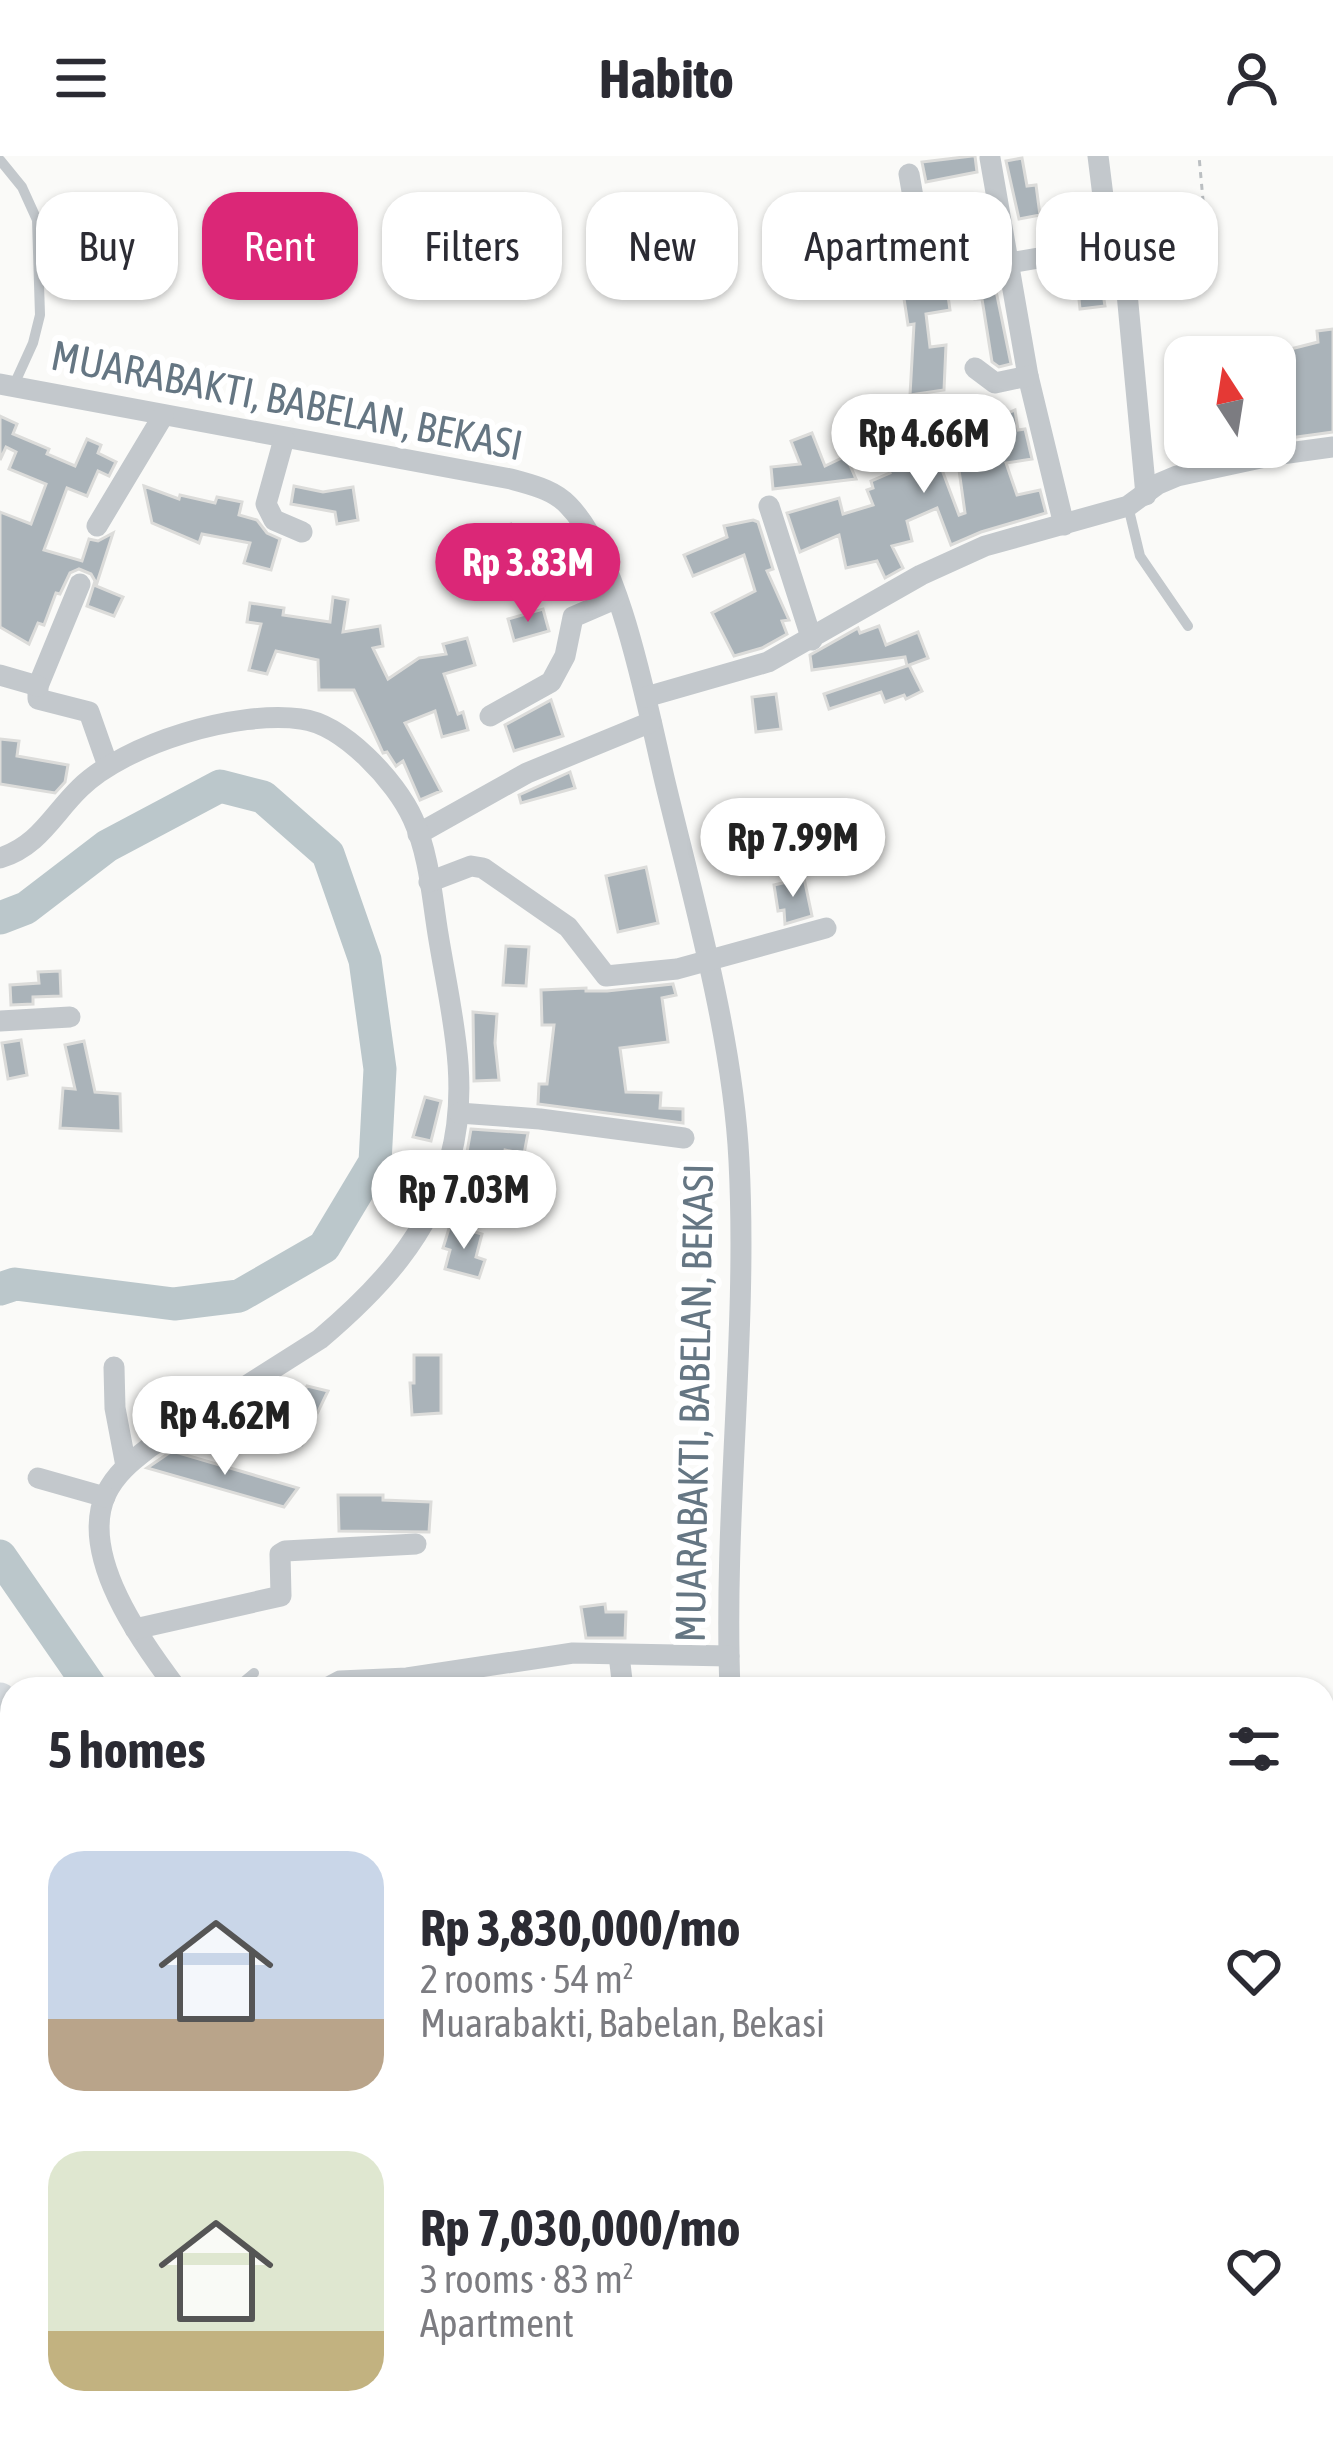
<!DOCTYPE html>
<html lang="en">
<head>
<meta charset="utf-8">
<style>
  :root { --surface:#fff; --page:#f7f7f7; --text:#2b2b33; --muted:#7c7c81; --accent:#db2777 }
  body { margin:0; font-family:"Asap Condensed",sans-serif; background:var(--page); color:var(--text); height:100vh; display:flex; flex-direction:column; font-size:45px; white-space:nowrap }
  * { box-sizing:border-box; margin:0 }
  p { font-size:39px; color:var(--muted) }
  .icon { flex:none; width:66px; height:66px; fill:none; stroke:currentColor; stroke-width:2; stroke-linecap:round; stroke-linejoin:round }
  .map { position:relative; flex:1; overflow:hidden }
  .details { position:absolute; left:0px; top:1521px; width:1335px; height:771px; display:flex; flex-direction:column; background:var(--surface); border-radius:36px 36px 0 0; box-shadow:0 3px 9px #0004 }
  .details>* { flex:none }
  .hud { position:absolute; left:36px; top:36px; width:1263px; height:108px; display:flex; gap:24px }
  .needle { width:78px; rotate:348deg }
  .buttons { position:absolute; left:1164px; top:180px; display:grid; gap:24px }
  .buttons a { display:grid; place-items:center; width:132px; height:132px; border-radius:24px; background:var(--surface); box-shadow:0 3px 9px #0004; font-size:60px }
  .price { position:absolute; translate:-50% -102px; padding:0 27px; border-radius:42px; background:#fff; color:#222; font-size:39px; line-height:78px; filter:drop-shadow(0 3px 6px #0008) }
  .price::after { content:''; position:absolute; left:50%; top:72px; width:36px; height:27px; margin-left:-18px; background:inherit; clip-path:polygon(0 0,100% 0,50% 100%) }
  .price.current { background:var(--accent); color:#fff }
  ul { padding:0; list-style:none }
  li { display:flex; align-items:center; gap:36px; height:300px; padding:0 48px }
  li span { display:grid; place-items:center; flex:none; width:336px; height:240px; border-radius:36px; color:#555 }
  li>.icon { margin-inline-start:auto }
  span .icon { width:144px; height:144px; fill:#fffc; stroke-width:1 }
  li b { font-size:51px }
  h2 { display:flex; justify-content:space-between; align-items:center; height:144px; padding:0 48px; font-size:51px }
  .chip { padding:0 42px; border-radius:36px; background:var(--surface); box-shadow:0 3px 9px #0004; font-size:42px; line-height:108px }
  .chip.current { background:var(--accent); color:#fff }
  header { display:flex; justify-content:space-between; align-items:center; height:156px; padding:0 48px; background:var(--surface); font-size:54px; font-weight:700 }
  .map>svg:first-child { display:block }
</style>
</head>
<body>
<header><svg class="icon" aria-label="menu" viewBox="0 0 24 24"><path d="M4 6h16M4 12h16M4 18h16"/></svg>Habito<svg class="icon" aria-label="person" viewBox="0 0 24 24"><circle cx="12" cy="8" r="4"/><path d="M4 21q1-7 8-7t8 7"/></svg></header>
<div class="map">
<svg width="1333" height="2290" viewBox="0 0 1333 2290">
  <rect width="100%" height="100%" fill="#fafaf8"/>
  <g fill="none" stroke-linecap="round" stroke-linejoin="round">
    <g stroke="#bbc7cb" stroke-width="33">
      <path d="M0,762L26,752L107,690L220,630L263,641L328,698L365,804L380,913L375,1006L324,1091L239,1140L174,1148L15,1128L0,1133"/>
      <path d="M0,1400L92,1533"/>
      <path d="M373,2290L377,2280"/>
    </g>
  </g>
  <g fill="#aab3b9" stroke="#dcdcda" stroke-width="3">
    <path d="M972,0H975L977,16L926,26L922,6Z"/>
    <path d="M1022,2L1027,30L1036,29L1040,59L1019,63L1006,5Z"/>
    <path d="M1105,108L1111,130L1102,131L1105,150L1080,153L1077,124L1099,122L1097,109Z"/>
    <path d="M994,125L1011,208L999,211L992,206L982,143H975V129H994Z"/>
    <path d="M919,133H947L950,154L926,158L930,191L946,189L944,234L910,239L914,168L908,169L903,136Z"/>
    <path d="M1333,173V276L1275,284V197L1318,186L1317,175Z"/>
    <path d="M913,246L921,285L930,282L959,359L965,357L953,271L970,299L999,287L995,263L1015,254L1018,274L1025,273L1032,303L1006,307L1017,339L1040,334L1046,357L981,376L951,389L937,352L907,365L912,385L892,390L903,412L885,422L877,405L846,412L839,379L800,396L787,357L839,342L843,358L873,349L867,334L873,332L871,325L890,317L883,298L882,279L900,277L895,250Z"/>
    <path d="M0,260L17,268L13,278L49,293L47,298L75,310L87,283L101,289L98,297L116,306L109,320L98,315L87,340L67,332L44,394L82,405L89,383L98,385L113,377L96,430L123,441L114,460L87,450L95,425L91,418L79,413L70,417L60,438L56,437L44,469L38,467L29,488L0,471V356L31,368L46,328L9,313L16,296L6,291L0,304Z"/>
    <path d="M812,277L825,310L846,300L856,323L773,333L771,311L800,308L791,285Z"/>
    <path d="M144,330L179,343L180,339L215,347L217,341L242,346L239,359L257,364L267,377L280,383L271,414L244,407L250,387L202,378L199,387L152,367Z"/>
    <path d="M294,330L323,336L353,331L358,364L337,368L335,356L291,348Z"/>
    <path d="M753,364L758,366L773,413L767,415L789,464L782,465L787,478L762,492L734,500L712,457L755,435L744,399L693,420L684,399L727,381L724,370Z"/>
    <path d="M511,368L517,385L550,372L558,393L551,395L566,435L547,442L533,400L495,413L489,395L484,397L478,380Z"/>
    <path d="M333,441L348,444L343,476L380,470L383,490L373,492L388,523L419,502L446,498L443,488L467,482L475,509L444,518L458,558L463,556L468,574L442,581L435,555L405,567L441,635L420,644L403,605L396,610L387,596L383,597L354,534H319L318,504L276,495L267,518L249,514L261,468L247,466L250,447L284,452L283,459L330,466Z"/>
    <path d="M543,453L549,475L514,485L508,463Z"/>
    <path d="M879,470L886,489L918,476L928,502L909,509L922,535L906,543L904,539L885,546L881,536L829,553L824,538L907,510L905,501L812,514L810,499L858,472L860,477Z"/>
    <path d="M776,538L781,573L756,576L752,541Z"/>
    <path d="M551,544L563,580L514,595L505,569Z"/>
    <path d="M0,583L19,585L17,600L68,609L65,626L55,637L0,628Z"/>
    <path d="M570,616L575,632L521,647L519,639Z"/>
    <path d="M646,711L658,767L618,776L606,720Z"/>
    <path d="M804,722L812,760L785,768L784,754L778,755L774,729Z"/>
    <path d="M506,790L529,791L526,830L503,829Z"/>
    <path d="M60,815L61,840L33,841V848L11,849L10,829L39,827L38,816Z"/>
    <path d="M673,828L676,839L662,842L668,886L620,892L626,936L661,937L660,952L683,953V967L538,948L539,928H547L554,869H542L541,834L586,832V835H607Z"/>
    <path d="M473,856L497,858L495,887L499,924L474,925Z"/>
    <path d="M21,884L27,919L8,923L2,887Z"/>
    <path d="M84,885L95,936L120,938L121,975L60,972L63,932L75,933L65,889Z"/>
    <path d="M425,941L441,945L431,985L413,981Z"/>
    <path d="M471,973L528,977L524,998L505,994L503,1002L467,996Z"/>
    <path d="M450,1069L482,1078L476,1101L485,1104L479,1122L445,1113L450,1094L443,1092Z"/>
    <path d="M414,1199H441V1257L412,1259L410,1227H414Z"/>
    <path d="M307,1230L328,1235L302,1289L282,1283Z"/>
    <path d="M172,1295L298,1332L284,1351L147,1312Z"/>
    <path d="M338,1339H383V1344L431,1346L429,1376L339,1375Z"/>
    <path d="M605,1448L606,1456H626L625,1482H586L581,1451Z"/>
  </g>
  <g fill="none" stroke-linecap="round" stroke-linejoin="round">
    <path stroke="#bbbfc2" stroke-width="3" stroke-dasharray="6 6" stroke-linecap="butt" d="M1133,85L1201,71L1205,66L1199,0"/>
    <g stroke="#c3c8cc" stroke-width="10">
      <path d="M0,4L22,31L37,64L40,159L33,187L13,231"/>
      <path d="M1128,350L1140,400L1188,470"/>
      <path d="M235,1533L254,1517"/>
    </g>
    <g stroke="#c3c8cc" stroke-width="21">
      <path d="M1098,0L1107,72L1125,116L1146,339"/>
      <path d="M990,2L1028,220L1064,369"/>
      <path d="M909,18L927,121L1115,89"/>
      <path d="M975,212L995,227L1028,220"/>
      <path d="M0,228L511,323C531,329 553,333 568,349C621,402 648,556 666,630C695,750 733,883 739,1005C748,1181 723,1357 730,1533"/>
      <path d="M284,283L266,348L274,364L302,376"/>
      <path d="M769,350L812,484"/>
      <path d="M97,370L163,260"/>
      <path d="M80,428L38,530V543L89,556L108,610"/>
      <path d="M0,519L38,530"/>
      <path d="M646,541L768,506L921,419L985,390L1128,350L1158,328L1177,320L1274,299L1333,291"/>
      <path d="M490,560L551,526L565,500L573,461L617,442"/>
      <path d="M418,678L527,617L651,566"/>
      <path d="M0,702C39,690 53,658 80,632C126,587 238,554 301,563C343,568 396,625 413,663C429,698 432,741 438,778C450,853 471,926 450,1003C429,1080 379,1133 320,1183L150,1291C132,1305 116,1317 106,1338C78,1399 142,1487 177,1533"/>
      <path d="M429,726L471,710L483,712L568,771L606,820L677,813L826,772"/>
      <path d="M0,865L70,861"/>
      <path d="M459,957L540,963L684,982"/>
      <path d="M114,1211L115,1252L126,1310"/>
      <path d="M38,1322L105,1341"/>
      <path d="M135,1473L281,1440L280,1398L285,1395L416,1388"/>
      <path d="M619,1499L623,1533"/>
      <path d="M325,1533L340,1525L407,1522L573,1497L729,1500"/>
      <path d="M0,1722L12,1720"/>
      <path d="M1323,1815L1333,1791"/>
      <path d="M1323,1954L1333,1953"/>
      <path d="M1323,2080L1333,2063"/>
      <path d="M5,2237L12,2219"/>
      <path d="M110,2280L135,2290"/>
      <path d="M454,2290L458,2280"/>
      <path d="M743,2290V2280"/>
    </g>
    <g stroke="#d6dbdf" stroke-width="33">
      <path d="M0,1543L12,1561"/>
      <path d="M287,2290L291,2280"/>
    </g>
  </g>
  <g text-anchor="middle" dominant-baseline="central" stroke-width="12" stroke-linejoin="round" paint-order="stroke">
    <g font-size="42" fill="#657683" stroke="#fff">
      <text transform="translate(287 244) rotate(11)">MUARABAKTI, BABELAN, BEKASI</text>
      <text transform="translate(694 1247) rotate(-89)">MUARABAKTI, BABELAN, BEKASI</text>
    </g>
  </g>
</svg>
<div class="buttons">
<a><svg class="needle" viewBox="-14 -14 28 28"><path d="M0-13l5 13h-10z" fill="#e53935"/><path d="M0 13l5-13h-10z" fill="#7c7c81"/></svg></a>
</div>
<b class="price" style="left:924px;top:340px">Rp 4.66M</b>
<b class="price current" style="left:528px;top:469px">Rp 3.83M</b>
<b class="price" style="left:793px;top:744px">Rp 7.99M</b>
<b class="price" style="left:464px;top:1096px">Rp 7.03M</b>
<b class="price" style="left:225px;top:1322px">Rp 4.62M</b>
<div class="hud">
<a class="chip">Buy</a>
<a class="chip current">Rent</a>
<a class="chip">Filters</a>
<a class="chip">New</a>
<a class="chip">Apartment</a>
<a class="chip">House</a>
</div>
<section class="details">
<h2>5 homes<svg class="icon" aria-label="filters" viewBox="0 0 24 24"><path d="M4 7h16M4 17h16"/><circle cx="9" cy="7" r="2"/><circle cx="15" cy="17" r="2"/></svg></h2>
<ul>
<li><span style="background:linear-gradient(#c9d6e8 70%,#b9a48a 0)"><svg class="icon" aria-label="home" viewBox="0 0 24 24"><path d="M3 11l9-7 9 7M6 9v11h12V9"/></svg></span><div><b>Rp 3,830,000/mo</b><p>2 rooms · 54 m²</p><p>Muarabakti, Babelan, Bekasi</p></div><svg class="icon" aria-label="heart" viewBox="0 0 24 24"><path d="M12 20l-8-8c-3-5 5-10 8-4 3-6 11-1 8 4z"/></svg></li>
<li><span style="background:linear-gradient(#dfe7d0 75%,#c2b280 0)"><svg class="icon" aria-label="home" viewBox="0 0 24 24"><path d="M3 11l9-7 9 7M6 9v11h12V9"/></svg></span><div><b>Rp 7,030,000/mo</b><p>3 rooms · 83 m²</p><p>Apartment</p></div><svg class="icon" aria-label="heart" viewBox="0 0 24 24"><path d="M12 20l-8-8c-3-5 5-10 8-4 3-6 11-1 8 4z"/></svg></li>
</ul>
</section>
</div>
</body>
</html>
